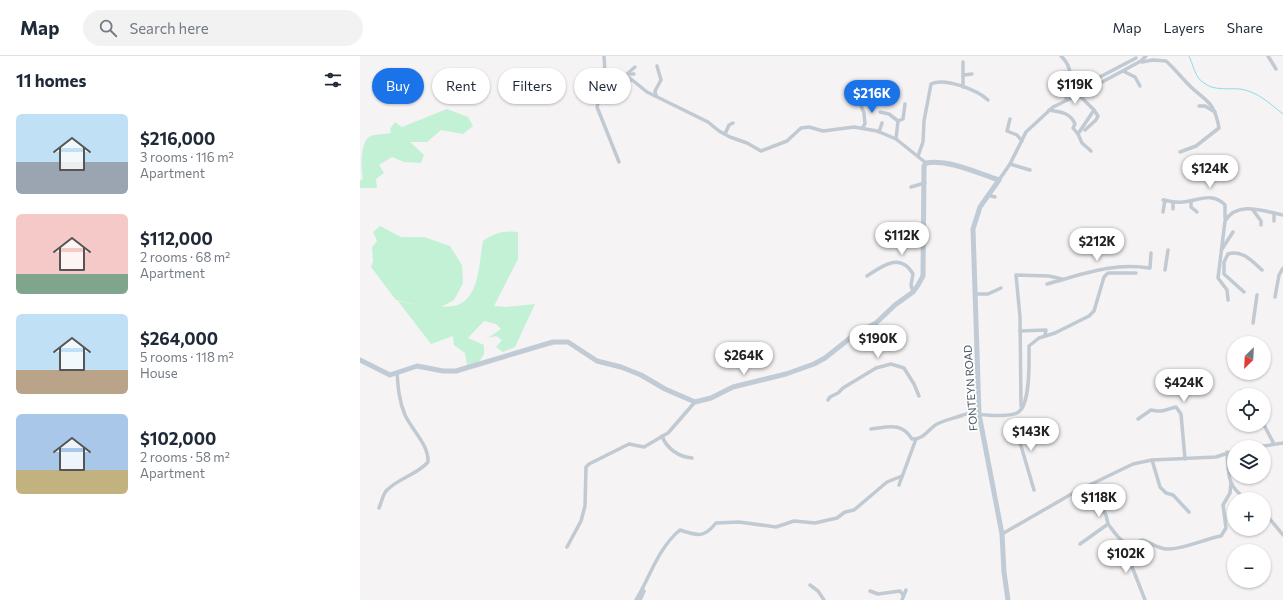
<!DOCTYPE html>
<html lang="en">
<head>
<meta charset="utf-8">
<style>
  :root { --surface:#fff; --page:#f2f2f3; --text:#1f2937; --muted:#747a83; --line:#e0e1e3; --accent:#1a73e8 }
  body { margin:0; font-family:Commissioner,sans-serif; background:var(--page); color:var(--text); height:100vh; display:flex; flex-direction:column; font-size:15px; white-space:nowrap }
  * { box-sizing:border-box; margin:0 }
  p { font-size:13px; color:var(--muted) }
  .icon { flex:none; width:22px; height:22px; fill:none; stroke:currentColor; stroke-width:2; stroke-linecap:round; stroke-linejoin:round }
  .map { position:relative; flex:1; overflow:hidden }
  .panel { display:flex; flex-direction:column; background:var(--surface); width:360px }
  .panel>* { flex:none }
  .banner { position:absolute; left:12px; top:12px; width:380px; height:36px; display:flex; gap:8px }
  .needle { width:26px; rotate:204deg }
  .buttons { position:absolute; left:867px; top:280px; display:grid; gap:8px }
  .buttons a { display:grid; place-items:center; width:44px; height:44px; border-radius:50%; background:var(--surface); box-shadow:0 1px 3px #0004; font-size:20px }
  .price { position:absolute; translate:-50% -34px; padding:0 9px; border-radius:14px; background:#fff; color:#222; font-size:13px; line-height:26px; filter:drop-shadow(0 1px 2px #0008) }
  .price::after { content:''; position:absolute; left:50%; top:24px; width:12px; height:9px; margin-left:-6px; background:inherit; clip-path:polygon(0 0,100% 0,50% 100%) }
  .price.on { background:var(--accent); color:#fff }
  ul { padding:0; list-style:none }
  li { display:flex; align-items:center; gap:12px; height:100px; padding:0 16px }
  li span { display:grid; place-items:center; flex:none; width:112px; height:80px; border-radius:6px; color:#555 }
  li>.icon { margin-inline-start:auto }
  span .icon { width:48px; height:48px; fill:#fffc; stroke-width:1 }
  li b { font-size:17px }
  h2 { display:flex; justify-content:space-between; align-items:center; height:48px; padding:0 16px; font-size:17px }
  .pill { padding:0 14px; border-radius:18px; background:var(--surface); box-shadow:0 1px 3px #0004; font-size:14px; line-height:36px }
  .pill.on { background:var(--accent); color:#fff }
  header { display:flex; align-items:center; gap:24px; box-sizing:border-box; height:56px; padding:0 20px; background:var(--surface); border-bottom:1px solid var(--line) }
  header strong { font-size:19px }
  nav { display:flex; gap:22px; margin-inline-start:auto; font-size:14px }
  .search { width:280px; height:36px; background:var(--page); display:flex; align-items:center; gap:10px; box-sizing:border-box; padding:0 14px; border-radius:22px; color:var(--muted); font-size:15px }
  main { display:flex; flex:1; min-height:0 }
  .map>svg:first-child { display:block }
</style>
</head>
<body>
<header>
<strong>Map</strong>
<div class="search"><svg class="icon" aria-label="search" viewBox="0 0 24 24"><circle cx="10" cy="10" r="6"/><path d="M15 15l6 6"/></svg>Search here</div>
<nav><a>Map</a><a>Layers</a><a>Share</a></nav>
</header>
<main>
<section class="panel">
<h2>11 homes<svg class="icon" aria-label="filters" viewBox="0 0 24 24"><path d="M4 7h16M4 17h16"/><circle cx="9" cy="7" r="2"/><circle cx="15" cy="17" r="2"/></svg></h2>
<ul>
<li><span style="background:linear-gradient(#bfe0f5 60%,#9aa5b1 0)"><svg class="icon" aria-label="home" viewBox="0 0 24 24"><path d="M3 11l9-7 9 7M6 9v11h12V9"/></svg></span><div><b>$216,000</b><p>3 rooms · 116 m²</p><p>Apartment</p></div></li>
<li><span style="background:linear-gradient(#f6c9c9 75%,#7fa58c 0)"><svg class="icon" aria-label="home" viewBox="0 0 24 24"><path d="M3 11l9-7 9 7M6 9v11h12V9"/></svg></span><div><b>$112,000</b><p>2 rooms · 68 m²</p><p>Apartment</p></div></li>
<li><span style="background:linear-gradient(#bfe0f5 70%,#b9a48a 0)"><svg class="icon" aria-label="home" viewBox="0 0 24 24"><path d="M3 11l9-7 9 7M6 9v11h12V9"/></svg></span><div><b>$264,000</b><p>5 rooms · 118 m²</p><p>House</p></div></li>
<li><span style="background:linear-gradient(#a9c7e8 70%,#c2b280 0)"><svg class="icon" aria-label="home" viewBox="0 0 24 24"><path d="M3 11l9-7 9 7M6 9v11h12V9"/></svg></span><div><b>$102,000</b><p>2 rooms · 58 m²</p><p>Apartment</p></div></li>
</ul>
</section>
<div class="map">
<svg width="923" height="544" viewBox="0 0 923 544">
  <rect width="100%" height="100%" fill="#f5f3f3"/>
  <g fill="#c3f1d5">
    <path d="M87,53L108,61L113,70L103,78L81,74L67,86H50L64,99L61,107L44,106L32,101L19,109L24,117L16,123L17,132H0V125L3,123C1,111 0,88 9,81C14,78 25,78 31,77L30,73L35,66L42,71Z"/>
    <path d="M20,170L41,181H64L90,190L102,209L103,227L94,244L81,251C86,250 95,251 100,248C120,238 119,205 123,185C134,177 144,174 158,176V203L134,250L146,251L175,248L155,291L143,296L136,291L142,284L136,280L128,282L141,273L136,268L124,265L108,282L124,289V298L118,307L107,309L105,297L94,289L93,280L71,288L38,245L63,250L36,244L11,211L13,205L12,191L17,185L13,176Z"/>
  </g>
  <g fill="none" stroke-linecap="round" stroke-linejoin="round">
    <path stroke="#90daee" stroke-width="1" d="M829,0C833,8 835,22 844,27C854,35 868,32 880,33C897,35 910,48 923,58"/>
    <g stroke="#c1cad2" stroke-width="3.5">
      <path d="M244,0L245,16L255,20L266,19L287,36L348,66L359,75L370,81L387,87L401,95L427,85L441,72L449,71L463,75L494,71L517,75L536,83L566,107"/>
      <path d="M701,0C715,13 710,27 706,44"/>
      <path d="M908,0L916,13"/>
      <path d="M782,6L793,4L806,5C814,12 820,20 828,28C845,46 854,43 859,72L836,90L820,96"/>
      <path d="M763,15L775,21L780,30"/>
      <path d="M268,17L275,11"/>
      <path d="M236,18L244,13"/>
      <path d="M267,18H274"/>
      <path d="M604,19L612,18"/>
      <path d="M251,20H248L244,26L237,51L259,106"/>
      <path d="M603,31V6"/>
      <path d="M708,33L736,23L776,2"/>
      <path d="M258,36L271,24"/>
      <path d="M719,39L734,54L718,78L722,87L731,95"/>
      <path d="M296,40L295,35L301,24L297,10"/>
      <path d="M498,42L504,57L505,68L502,72"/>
      <path d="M839,50H845L855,56"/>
      <path d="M689,54C700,56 710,56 715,68L713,72L718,78"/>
      <path d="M520,56L529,58L538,65L536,83"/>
      <path d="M650,63L647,75L657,79L662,85"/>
      <path d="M538,65L543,63L545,48"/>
      <path d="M725,74L736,64L738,60L734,54"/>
      <path d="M519,76L522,67"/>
      <path d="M365,78L369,69L373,67"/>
      <path d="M558,100L563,86L564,65L571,28C585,21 617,34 628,44"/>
      <path d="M650,108L670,114"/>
      <path d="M639,124L650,108L666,76L693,51L720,38L781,5L786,0"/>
      <path d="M551,131L565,127"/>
      <path d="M628,139L635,141"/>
      <path d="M803,144C810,145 816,147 823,146C838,145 852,135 865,149V162"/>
      <path d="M831,145V151L837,156"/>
      <path d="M813,146V153"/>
      <path d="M893,154L901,165V169"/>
      <path d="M803,156L805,144"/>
      <path d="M914,157L923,159"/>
      <path d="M862,193L873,176"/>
      <path d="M790,212L791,197"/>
      <path d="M805,214L808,194"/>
      <path d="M507,220C522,210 540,196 553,218L551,229L553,236"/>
      <path d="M687,228C721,219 753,206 789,212"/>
      <path d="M884,236L864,218V206L868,198C882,193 893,206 902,214"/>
      <path d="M616,238H628L641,232"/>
      <path d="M915,241L919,219L923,212"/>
      <path d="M868,244L867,234L858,222L865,165C876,147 897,153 914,157V165"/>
      <path d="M893,267L897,239"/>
      <path d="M660,275L686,274L685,279"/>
      <path d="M881,335L884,339"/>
      <path d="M468,344L470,341L478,337L483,332L516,312L531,308L544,312L554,328L559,340"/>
      <path d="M661,350L660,261L656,219L689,220L702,223"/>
      <path d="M778,363L791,354C802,357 807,353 816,351L821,358L825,403"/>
      <path d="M904,369L914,388"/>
      <path d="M511,373C529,371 541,366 552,383C564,384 568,373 577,368C585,364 595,362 603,359C610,356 620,359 627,359C635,360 650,360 657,357C671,351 669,304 669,290L679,282L695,277L729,260L734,255L744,221L748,217H776"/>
      <path d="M657,375L660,378L659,383L674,434"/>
      <path d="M302,380C307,393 319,401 332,402"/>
      <path d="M897,391L923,387"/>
      <path d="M867,396C869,419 866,429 886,443"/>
      <path d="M867,397L874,409"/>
      <path d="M792,404L800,431L806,437L813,439L829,456"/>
      <path d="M883,421L891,425"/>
      <path d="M539,429L556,383"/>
      <path d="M19,452C21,447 23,439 26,435C38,422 57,419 68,406C69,389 52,374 45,359C39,345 38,331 37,316"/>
      <path d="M904,456L923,479"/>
      <path d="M748,468C759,482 763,493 782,484C790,486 797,492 806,493C823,494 844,483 861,480L866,472L863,449L870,437L871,427"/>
      <path d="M642,478L715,436L773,408L792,404L856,401L874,395"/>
      <path d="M762,485L785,544"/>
      <path d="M720,488L748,468L746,459L727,430"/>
      <path d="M207,491L221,465L225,450L226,411L229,408L269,388L284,391L308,377L335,346"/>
      <path d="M450,529L458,535L464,544"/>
      <path d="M510,535L518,538L540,535L543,539"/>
      <path d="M276,544C290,521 298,492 320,474C338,480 344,482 356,467L379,466L416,471L434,465L455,467L477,462L485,456L494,454L527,426L542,420"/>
      <path d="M280,544L284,535"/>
      <path d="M542,544L546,534"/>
    </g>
    <path stroke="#c1cbd6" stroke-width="5" d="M0,304L30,319L57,310L83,315H96L193,286H208L237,305L261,311L281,319L305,333L335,346L351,342L373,331L426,318L454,308L465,302L494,279L516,267L535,249L553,236L558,229L563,220L564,110L566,107C589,103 617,117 639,124L620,151L613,173L619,358L642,478L644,516L648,544"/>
  </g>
  <g text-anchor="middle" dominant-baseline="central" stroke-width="3.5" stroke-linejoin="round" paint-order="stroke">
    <g font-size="11" fill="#4a5661" stroke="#fff">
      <text transform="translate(610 332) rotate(-94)">FONTEYN ROAD</text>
    </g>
  </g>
</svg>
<div class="buttons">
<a><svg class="needle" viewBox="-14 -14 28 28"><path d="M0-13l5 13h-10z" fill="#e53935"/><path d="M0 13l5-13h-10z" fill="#747a83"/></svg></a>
<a><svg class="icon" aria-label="locate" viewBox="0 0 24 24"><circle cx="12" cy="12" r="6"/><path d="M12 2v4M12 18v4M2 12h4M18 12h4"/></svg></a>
<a><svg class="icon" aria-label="layers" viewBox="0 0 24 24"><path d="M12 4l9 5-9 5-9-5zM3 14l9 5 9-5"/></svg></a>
<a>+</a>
<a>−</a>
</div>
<b class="price" style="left:715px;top:49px">$119K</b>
<b class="price on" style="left:512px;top:58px">$216K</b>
<b class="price" style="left:850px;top:133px">$124K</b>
<b class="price" style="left:542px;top:200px">$112K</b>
<b class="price" style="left:737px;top:206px">$212K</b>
<b class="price" style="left:518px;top:303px">$190K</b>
<b class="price" style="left:384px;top:320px">$264K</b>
<b class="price" style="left:824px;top:347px">$424K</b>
<b class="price" style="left:671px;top:396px">$143K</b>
<b class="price" style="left:739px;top:462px">$118K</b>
<b class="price" style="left:766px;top:518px">$102K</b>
<div class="banner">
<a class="pill on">Buy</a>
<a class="pill">Rent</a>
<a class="pill">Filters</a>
<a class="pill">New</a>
</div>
</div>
</main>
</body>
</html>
